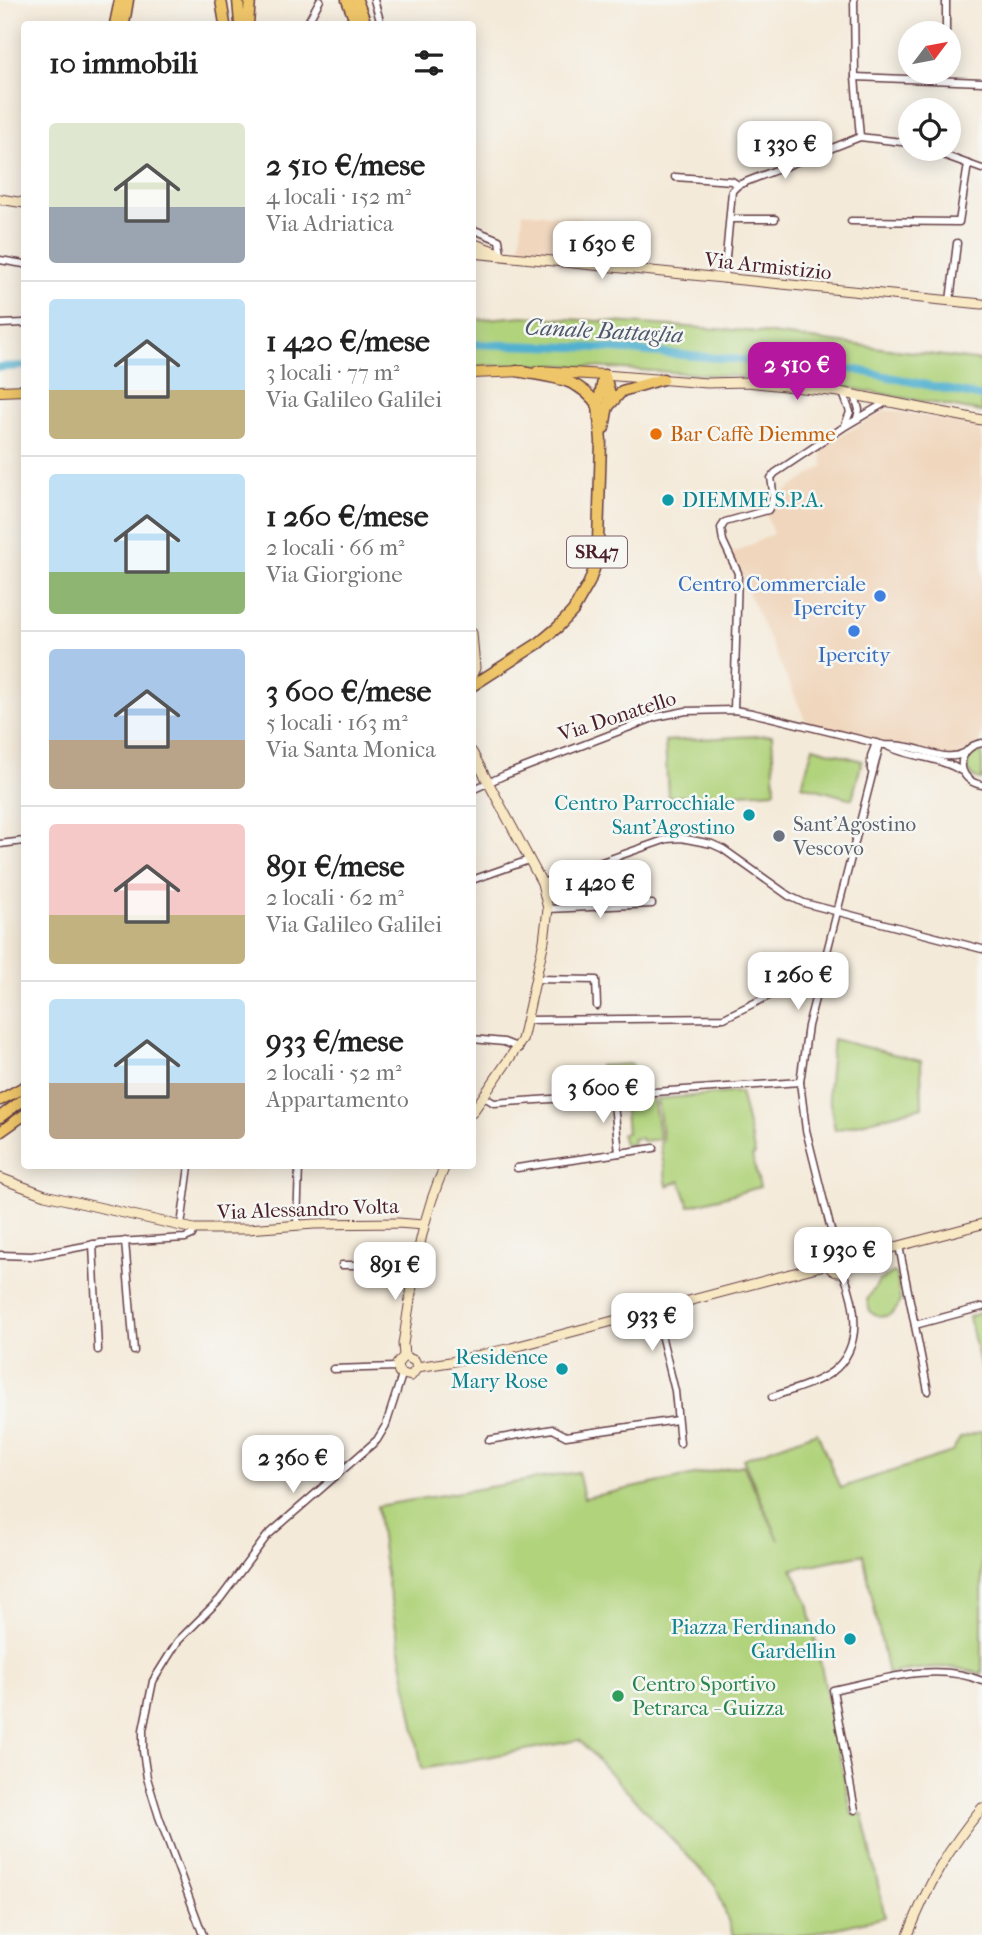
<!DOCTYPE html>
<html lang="it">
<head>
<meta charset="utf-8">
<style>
  :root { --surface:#fff; --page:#f2f2f2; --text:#222; --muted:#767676; --line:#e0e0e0; --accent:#b5179e }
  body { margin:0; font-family:"IM FELL French Canon",serif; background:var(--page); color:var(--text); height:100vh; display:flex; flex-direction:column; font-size:26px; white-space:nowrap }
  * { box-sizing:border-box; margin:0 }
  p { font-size:23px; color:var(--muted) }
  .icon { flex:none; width:38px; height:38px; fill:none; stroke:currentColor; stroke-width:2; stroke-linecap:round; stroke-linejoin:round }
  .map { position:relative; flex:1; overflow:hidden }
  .sheet { position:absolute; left:21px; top:21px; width:455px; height:1148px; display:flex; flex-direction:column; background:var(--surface); border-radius:7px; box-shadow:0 4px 18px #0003 }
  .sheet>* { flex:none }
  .needle { width:46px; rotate:58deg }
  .fabs { position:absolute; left:898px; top:21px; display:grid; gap:14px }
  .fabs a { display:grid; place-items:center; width:63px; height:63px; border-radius:50%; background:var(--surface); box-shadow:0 4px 18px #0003; font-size:35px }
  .price { position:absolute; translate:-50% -60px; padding:0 16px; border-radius:14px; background:#fff; color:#222; font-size:23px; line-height:46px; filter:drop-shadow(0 2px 4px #0008) }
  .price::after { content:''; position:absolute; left:50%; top:42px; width:21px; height:16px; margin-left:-10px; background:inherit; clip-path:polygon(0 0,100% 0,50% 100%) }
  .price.active { background:var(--accent); color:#fff }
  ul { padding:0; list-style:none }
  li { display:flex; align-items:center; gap:21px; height:175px; padding:0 28px }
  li+li { border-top:2px solid var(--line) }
  li span { display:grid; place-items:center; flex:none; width:196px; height:140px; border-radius:7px; color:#555 }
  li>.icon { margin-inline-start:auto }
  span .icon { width:84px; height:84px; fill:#fffc; stroke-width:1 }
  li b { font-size:30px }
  h2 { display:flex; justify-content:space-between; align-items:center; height:84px; padding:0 28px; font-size:30px }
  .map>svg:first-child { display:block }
</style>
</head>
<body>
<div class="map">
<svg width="982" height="1935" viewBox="0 0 982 1935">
  <rect width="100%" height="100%" fill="#f6f6f2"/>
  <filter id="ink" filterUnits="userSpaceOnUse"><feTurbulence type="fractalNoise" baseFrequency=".0143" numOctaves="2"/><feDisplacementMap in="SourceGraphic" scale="14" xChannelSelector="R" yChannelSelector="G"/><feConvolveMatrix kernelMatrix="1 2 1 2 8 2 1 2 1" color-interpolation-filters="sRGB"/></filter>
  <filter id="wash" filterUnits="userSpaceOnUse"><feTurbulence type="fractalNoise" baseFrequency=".00686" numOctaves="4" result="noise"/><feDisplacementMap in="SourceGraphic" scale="28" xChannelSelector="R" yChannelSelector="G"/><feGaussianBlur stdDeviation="1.57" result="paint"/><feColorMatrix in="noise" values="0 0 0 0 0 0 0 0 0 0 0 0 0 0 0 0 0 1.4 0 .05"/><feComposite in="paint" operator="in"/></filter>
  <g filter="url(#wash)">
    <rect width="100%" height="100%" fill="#f4ead9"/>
    <g fill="#f0d6bc">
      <path d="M523,212L617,222L613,259L520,248Z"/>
      <path d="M886,410L982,425V733L979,745L962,754L959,765L809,728L731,554L773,534L765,510L767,504L823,466L821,447Z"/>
    </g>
    <g fill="#b1d37b" stroke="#7e7953" stroke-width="2">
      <path d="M523,316L748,331L982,361V412L839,386L746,377L560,365L473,366V320Z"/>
      <path d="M772,735L775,791L668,797L665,741Z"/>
      <path d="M813,747L862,761L852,799L802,785Z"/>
      <path d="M982,750V780C974,779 969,774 967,766L970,757Z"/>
      <path d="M833,1039L921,1061L922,1107L835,1130L828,1092Z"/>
      <path d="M632,1064L633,1073H638L639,1085L601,1088L599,1066Z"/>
      <path d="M740,1092L755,1155L752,1156L760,1187L689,1206L680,1181L667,1186L660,1143L663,1141L657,1099Z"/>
      <path d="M653,1098L660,1139L642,1141L641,1138L632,1139L633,1146L624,1144L621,1134L627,1133L625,1110H619L623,1101Z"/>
      <path d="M894,1272L897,1275L900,1302C894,1317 884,1320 870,1312L867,1300L879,1281Z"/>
      <path d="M982,1312V1372L969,1317Z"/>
      <path d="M982,1431V1675C950,1662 921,1668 888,1674L863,1554L792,1569L808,1603L852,1815L863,1814L885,1917L806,1935H733L716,1886L579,1740L422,1769L385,1568L377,1506L578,1472L584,1498L743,1465L779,1540L743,1459L817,1432L840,1488L952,1452L960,1438Z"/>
    </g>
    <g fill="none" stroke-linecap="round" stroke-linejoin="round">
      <g stroke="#52b1d0" stroke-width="8">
        <path d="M472,344L602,348L857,370L982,397"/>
        <path d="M0,367L24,366"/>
      </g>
    </g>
  </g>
  <g filter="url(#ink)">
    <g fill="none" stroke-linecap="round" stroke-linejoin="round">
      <defs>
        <g id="street">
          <path d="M374,0L381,24"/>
          <path d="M854,0L855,77L860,137"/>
          <path d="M946,0V33"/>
          <path d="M307,24L320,0"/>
          <path d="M855,77L982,82"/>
          <path d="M927,149L982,169"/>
          <path d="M675,177L732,181L738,185"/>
          <path d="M730,219H775"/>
          <path d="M851,221L959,222L968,164"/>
          <path d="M472,229L499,240L501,254"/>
          <path d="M0,260L24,264"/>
          <path d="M724,279L732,191L738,185L860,137L910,143"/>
          <path d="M950,301L957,243"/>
          <path d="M0,324L24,323"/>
          <path d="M843,393L850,412L845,425"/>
          <path d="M855,395L859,410L857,418"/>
          <path d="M734,710L738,573L723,541L721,528L725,522L768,510C775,501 773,489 771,478L775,473L844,427L888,401"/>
          <path d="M982,743C955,747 955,781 982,785"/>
          <path d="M889,747C913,758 941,757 963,772"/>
          <path d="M871,770V756L876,743"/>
          <path d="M472,790L505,775L656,717L686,711L734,710L752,713L884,745C892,745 900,745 908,747C925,750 947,762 964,753"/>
          <path d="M0,844L24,841"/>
          <path d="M472,880L529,860"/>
          <path d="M542,883L667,839L681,838L712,844L723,849L789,896L804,903L982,949"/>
          <path d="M548,909L652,904"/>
          <path d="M536,979L596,980L597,1006"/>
          <path d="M528,1020L724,1018L803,979L813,971H823"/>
          <path d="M472,1039L504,1042L519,1048"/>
          <path d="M613,1094L619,1153"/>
          <path d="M484,1097L494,1103L800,1082"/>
          <path d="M517,1168L654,1148"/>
          <path d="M297,1225L299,1166"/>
          <path d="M181,1226L189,1166"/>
          <path d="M125,1241L134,1351"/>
          <path d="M93,1244L98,1350"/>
          <path d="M899,1246L928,1391"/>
          <path d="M836,1250L806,1130L800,1082L808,1026L880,744"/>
          <path d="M0,1255L32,1256L101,1243L185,1238L192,1235L194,1229"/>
          <path d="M342,1265H416"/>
          <path d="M655,1310L675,1391L680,1443"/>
          <path d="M915,1325L982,1307"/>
          <path d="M333,1369L396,1367"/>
          <path d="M772,1397C791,1390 815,1384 832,1372C864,1347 856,1304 843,1272"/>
          <path d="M489,1440L553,1429L566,1436L677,1420"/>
          <path d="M855,1810L833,1690C881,1680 935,1661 982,1681"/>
          <path d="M203,1935L159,1817L147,1778L143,1751V1730L153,1681L178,1641L220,1599L267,1536L377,1440L386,1425L402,1375"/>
        </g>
        <g id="secondary">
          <path d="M0,199L24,203"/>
          <path d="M472,243L496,252"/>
          <path d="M472,253L982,304"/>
          <path d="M604,375L707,383L747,382L839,392L982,420"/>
          <path d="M472,633L475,668L472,675"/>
          <path d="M472,752L542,883L548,909L544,941L522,1040L472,1113"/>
          <path d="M0,1178L45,1195L194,1229H248L314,1224L398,1223L423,1225"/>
          <circle cx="839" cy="1261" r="11"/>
          <path d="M850,1259L982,1224"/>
          <path d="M404,1356L415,1361L417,1368L411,1376L399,1373L397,1364L404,1356L403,1344C413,1283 419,1222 445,1166"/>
          <path d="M417,1367L450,1362L511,1348L828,1264"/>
          <path d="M908,1935C928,1885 947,1850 982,1808"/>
        </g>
        <g id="primary">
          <path d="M538,371L604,375"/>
          <path d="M472,373L523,371"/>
          <path d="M0,391L24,390"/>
        </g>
        <g id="highway">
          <path d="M221,0L225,24"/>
          <path d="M238,0L240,24"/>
          <path d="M347,0L356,24"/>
          <path d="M357,0L366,24"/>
          <path d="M115,24L120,0"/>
          <path d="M124,24L128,0"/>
          <path d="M248,24L250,0"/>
          <path d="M517,371C550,378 578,376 598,406"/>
          <path d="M608,407L622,391L663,379"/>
          <path d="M604,428L610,394L605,376"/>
          <path d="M472,686L539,643L558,627L573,611L589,583L594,569L598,542L601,441L598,406L604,375"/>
          <path d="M0,1100L24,1087"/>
          <path d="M0,1117L24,1099"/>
          <path d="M0,1132L24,1115"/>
        </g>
      </defs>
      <use href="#street" stroke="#643d45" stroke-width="9"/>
      <use href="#secondary" stroke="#643d45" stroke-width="11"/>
      <use href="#primary" stroke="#643d45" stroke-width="12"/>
      <use href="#highway" stroke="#643d45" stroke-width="13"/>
      <use href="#street" stroke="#fff" stroke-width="6"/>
      <use href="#secondary" stroke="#f8e8c3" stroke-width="9"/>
      <use href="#primary" stroke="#eec569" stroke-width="10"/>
      <use href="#highway" stroke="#eec569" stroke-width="10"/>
    </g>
  </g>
  <circle fill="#e8710a" stroke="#f6f6f2" stroke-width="2.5" cx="656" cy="434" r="7"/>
  <g fill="#0f9aa8" stroke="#f6f6f2" stroke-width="2.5">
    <circle cx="668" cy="500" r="7"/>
    <circle cx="749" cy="815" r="7"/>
    <circle cx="562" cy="1369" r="7"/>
    <circle cx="850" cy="1639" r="7"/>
  </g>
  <g fill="#3f7fe0" stroke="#f6f6f2" stroke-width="2.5">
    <circle cx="880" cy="596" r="7"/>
    <circle cx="854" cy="631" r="7"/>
  </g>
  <circle fill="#6b7280" stroke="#f6f6f2" stroke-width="2.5" cx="779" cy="836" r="7"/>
  <circle fill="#2e9e5b" stroke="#f6f6f2" stroke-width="2.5" cx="618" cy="1696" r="7"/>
  <g text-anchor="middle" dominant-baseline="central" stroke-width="5" stroke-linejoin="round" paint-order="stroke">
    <rect fill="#f6f6f2" stroke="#7e6067" stroke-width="2" x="567" y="536.5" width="60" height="31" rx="5"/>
    <g font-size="19" font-weight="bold" fill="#4a1f2b">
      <text x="597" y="552">SR47</text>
    </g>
    <g font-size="21" fill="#4a1f2b" stroke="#f6f6f2">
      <text transform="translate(768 266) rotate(6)">Via Armistizio</text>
      <text transform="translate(617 716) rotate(-18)">Via Donatello</text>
      <text transform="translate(308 1209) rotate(-2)">Via Alessandro Volta</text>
    </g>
    <g font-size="21" fill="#c56008" stroke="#f6f6f2" text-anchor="start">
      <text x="670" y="434">Bar Caffè Diemme</text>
    </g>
    <g font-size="21" fill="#0d838f" stroke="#f6f6f2" text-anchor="end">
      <text x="682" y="500" text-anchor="start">DIEMME S.P.A.</text>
      <text x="735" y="803">Centro Parrocchiale<tspan x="735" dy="24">Sant'Agostino</tspan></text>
      <text x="548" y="1357">Residence<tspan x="548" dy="24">Mary Rose</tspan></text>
      <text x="836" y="1627">Piazza Ferdinando<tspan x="836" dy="24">Gardellin</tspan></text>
    </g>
    <g font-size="21" fill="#366cbe" stroke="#f6f6f2" text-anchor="end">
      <text x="866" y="584">Centro Commerciale<tspan x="866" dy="24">Ipercity</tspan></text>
      <text x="854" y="655" text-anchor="middle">Ipercity</text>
    </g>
    <g font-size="21" fill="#5b616d" stroke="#f6f6f2" text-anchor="start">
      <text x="793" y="824">Sant'Agostino<tspan x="793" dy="24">Vescovo</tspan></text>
    </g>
    <g font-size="21" fill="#27864d" stroke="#f6f6f2" text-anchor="start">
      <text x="632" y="1684">Centro Sportivo<tspan x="632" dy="24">Petrarca - Guizza</tspan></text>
    </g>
    <g font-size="23" font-style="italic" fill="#4d596d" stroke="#f6f6f2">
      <text transform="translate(604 331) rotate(3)">Canale Battaglia</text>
    </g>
  </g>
</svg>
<div class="fabs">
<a><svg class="needle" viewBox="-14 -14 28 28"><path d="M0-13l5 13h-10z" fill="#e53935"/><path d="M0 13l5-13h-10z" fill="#767676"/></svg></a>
<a><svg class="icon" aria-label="locate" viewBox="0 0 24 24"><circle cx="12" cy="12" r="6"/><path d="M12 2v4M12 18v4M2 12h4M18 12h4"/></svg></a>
</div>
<b class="price" style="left:785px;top:181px">1 330 €</b>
<b class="price" style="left:602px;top:281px">1 630 €</b>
<b class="price active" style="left:797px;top:402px">2 510 €</b>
<b class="price" style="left:600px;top:920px">1 420 €</b>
<b class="price" style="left:798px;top:1012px">1 260 €</b>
<b class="price" style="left:603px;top:1125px">3 600 €</b>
<b class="price" style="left:843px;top:1287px">1 930 €</b>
<b class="price" style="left:395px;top:1302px">891 €</b>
<b class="price" style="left:652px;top:1353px">933 €</b>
<b class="price" style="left:293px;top:1495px">2 360 €</b>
<section class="sheet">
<h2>10 immobili<svg class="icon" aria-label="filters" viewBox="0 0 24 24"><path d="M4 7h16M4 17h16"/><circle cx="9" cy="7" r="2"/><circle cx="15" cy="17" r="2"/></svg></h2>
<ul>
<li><span style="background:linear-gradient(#dfe7d0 60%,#9aa5b1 0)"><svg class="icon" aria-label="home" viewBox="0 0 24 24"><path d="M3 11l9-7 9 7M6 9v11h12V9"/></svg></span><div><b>2 510 €/mese</b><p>4 locali · 152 m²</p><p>Via Adriatica</p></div></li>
<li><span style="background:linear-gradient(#bfe0f5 65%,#c2b280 0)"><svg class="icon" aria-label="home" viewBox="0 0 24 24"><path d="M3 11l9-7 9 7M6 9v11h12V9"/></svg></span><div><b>1 420 €/mese</b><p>3 locali · 77 m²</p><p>Via Galileo Galilei</p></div></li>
<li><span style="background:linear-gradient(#bfe0f5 70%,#8fb573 0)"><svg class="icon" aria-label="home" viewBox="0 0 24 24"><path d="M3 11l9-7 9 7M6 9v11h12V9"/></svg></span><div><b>1 260 €/mese</b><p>2 locali · 66 m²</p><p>Via Giorgione</p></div></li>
<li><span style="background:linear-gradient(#a9c7e8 65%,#b9a48a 0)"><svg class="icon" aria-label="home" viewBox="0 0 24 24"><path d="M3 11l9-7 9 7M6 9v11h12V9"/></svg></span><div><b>3 600 €/mese</b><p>5 locali · 163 m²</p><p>Via Santa Monica</p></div></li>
<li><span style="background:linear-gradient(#f6c9c9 65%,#c2b280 0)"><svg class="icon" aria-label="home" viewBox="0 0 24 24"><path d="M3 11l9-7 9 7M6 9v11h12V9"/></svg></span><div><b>891 €/mese</b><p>2 locali · 62 m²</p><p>Via Galileo Galilei</p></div></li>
<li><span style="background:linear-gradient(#bfe0f5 60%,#b9a48a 0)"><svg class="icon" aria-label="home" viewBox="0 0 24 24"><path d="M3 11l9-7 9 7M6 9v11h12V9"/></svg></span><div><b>933 €/mese</b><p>2 locali · 52 m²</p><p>Appartamento</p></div></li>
</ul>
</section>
</div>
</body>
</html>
